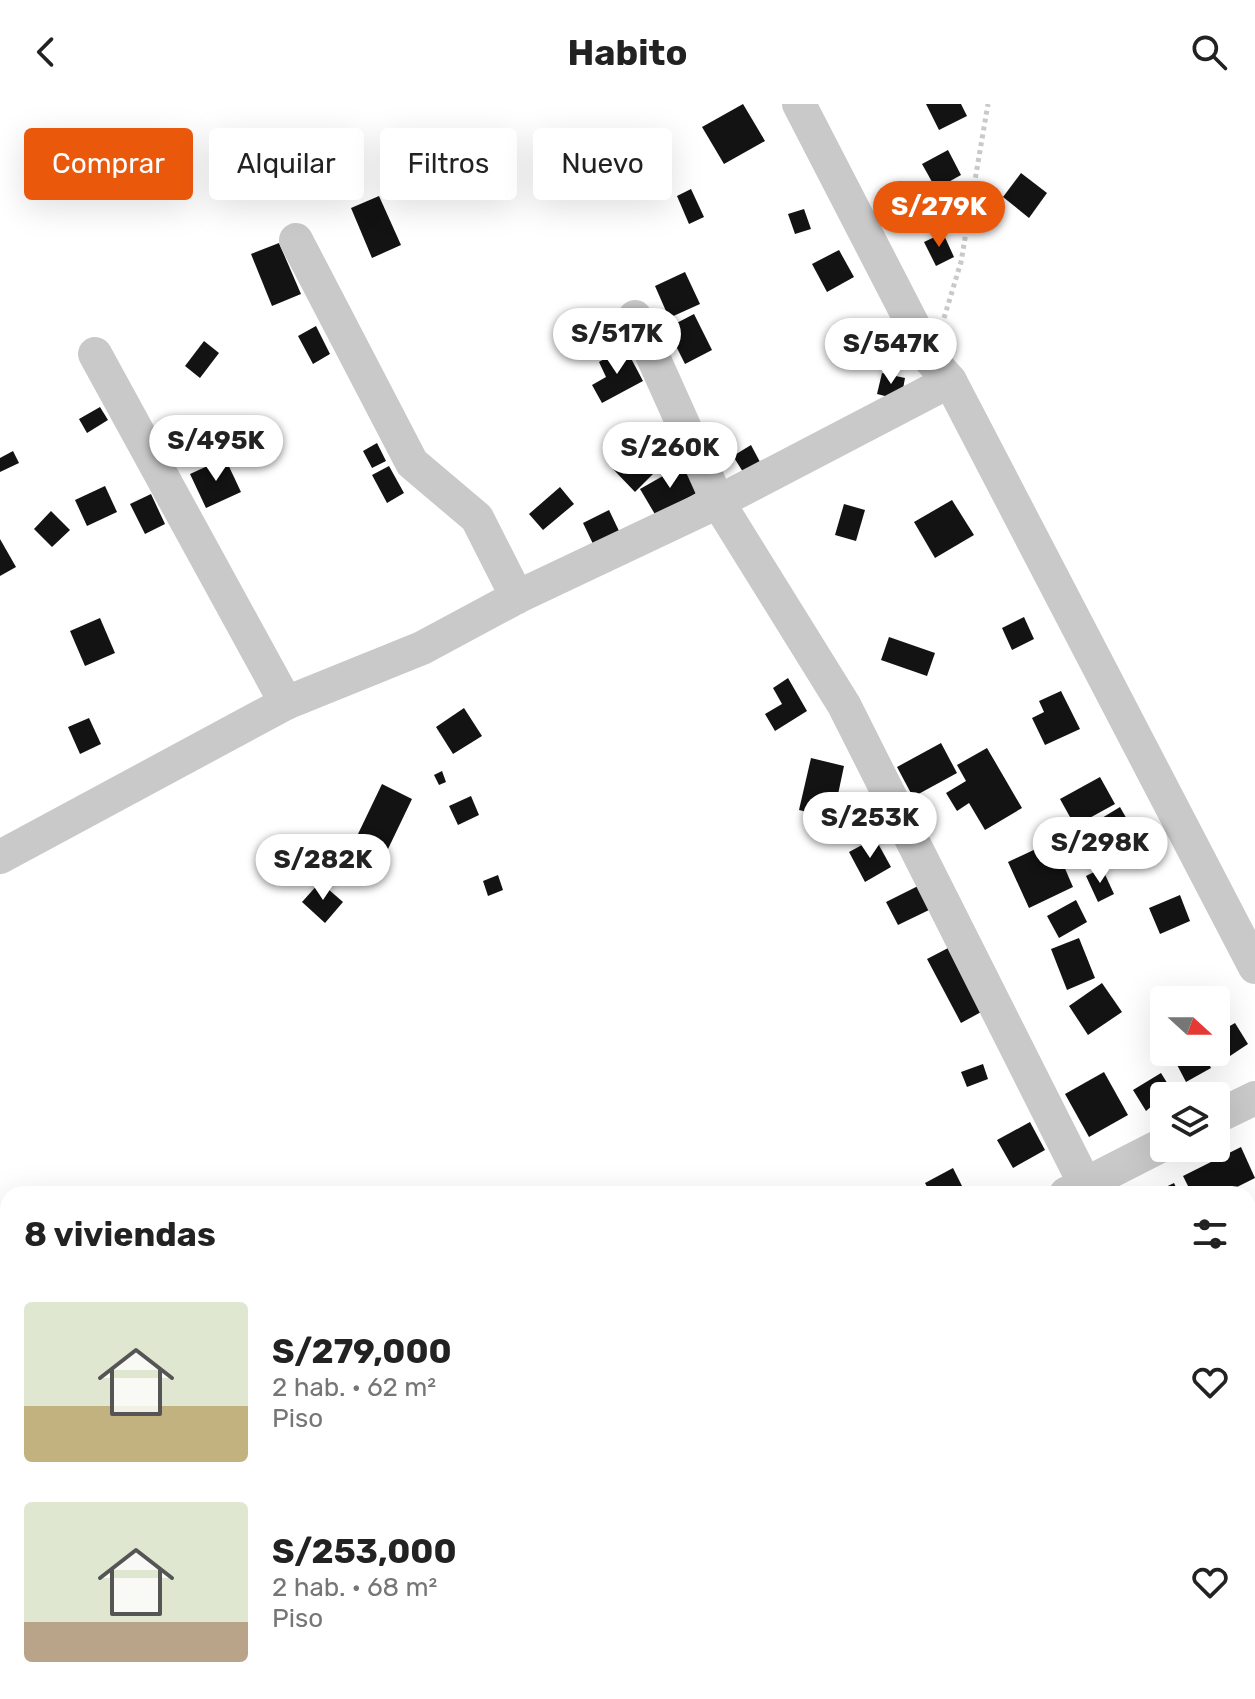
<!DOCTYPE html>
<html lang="es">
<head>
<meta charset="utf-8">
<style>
  :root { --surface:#fff; --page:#f6f6f6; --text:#222; --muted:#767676; --accent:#ea580c }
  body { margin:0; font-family:Rubik,sans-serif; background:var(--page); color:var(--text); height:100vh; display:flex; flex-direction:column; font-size:30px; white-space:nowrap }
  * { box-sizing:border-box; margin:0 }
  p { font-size:26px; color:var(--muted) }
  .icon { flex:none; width:44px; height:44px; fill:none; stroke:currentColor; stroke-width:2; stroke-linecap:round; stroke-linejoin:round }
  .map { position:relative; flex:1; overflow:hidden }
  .sheet { position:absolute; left:0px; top:1082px; width:1256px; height:514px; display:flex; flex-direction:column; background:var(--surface); border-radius:24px 24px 0 0; box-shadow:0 8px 32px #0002 }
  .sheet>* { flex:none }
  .top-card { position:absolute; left:24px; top:24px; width:800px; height:72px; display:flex; gap:16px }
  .needle { width:52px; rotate:111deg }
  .buttons { position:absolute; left:1150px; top:882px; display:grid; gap:16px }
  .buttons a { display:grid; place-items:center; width:80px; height:80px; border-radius:8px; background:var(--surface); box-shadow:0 8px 32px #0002; font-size:40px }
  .price { position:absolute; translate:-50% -68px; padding:0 18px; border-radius:28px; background:#fff; color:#222; font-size:26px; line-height:52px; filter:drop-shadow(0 2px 4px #0008) }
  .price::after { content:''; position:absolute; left:50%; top:48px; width:24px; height:18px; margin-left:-12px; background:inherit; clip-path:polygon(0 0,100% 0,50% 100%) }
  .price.active { background:var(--accent); color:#fff }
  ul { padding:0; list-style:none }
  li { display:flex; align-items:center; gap:24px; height:200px; padding:0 24px }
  li span { display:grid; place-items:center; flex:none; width:224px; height:160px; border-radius:8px; color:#555 }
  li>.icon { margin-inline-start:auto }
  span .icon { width:96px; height:96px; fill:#fffc; stroke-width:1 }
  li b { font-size:34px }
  h2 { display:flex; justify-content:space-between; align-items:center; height:96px; padding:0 24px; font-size:34px }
  .tag { padding:0 28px; border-radius:8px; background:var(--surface); box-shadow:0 8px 32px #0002; font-size:28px; line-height:72px }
  .tag.active { background:var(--accent); color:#fff }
  header { display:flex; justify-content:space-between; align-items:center; height:104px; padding:0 24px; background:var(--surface); font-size:36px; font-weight:700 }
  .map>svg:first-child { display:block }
</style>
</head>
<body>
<header><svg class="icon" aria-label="back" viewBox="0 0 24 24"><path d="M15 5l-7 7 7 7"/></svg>Habito<svg class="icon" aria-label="search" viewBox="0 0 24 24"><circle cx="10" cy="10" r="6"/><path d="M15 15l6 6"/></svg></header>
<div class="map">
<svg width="1255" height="1595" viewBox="0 0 1255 1595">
  <rect width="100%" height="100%" fill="#fff"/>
  <g fill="#131313">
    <path d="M743,0L765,37L724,60L702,23Z"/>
    <path d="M926,0H961L967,12L939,26Z"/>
    <path d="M948,46L961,71L936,85L922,60Z"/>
    <path d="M1021,69L1047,89L1029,114L1003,93Z"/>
    <path d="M691,85L704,113L689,120L677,92Z"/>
    <path d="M379,92L401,141L372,154L351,104Z"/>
    <path d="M804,105L811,125L795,130L788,110Z"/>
    <path d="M943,129L954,153L936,162L924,138Z"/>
    <path d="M279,139L301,190L272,202L251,150Z"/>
    <path d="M839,146L854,173L827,188L812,160Z"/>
    <path d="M685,168L700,200L669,214L655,182Z"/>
    <path d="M694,210L712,246L685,260L667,224Z"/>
    <path d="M316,222L330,250L313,260L298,232Z"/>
    <path d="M204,237L219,249L200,274L185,262Z"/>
    <path d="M625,243L643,277L602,299L592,281L606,273L599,258Z"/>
    <path d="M882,269L905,274L901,296L877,290Z"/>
    <path d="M100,303L108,316L87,329L79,315Z"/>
    <path d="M377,339L386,357L372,364L363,347Z"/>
    <path d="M751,341L760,358L743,368L733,352Z"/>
    <path d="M13,347L19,359L0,368V354Z"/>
    <path d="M630,347L653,370L635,388L613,365Z"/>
    <path d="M225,354L241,388L206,404L190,370Z"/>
    <path d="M684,360L700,387L656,412L640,385Z"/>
    <path d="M389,362L404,389L387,399L372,371Z"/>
    <path d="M105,382L117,408L87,422L75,396Z"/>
    <path d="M560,383L574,400L543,426L529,410Z"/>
    <path d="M151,390L165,420L145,430L130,400Z"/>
    <path d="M952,396L974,431L935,454L914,418Z"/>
    <path d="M844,400L865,406L856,437L835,431Z"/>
    <path d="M609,406L620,429L594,442L583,419Z"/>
    <path d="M51,407L70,426L52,443L34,425Z"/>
    <path d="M0,435L16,463L0,472Z"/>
    <path d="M1024,513L1034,535L1012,546L1002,524Z"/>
    <path d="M100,514L115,549L85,562L70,527Z"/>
    <path d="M889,533L935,549L927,572L881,556Z"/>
    <path d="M788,574L807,607L775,627L765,610L782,600L773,584Z"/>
    <path d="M1061,587L1080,625L1045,641L1032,614L1044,608L1039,597Z"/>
    <path d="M464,604L482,632L453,650L436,623Z"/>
    <path d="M89,614L101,640L80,650L68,623Z"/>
    <path d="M941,639L957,669L913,693L897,663Z"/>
    <path d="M987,644L1022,704L985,726L969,699L957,707L946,689L966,677L957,661Z"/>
    <path d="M811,654L844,662L833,714L799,706Z"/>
    <path d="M442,667L446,678L439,681L434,671Z"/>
    <path d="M1100,673L1115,700L1075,722L1060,695Z"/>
    <path d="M382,680L412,695L388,745L358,730Z"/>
    <path d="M471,692L479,711L458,721L449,702Z"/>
    <path d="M1120,703L1141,740L1117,754L1097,717Z"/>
    <path d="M875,734L891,763L865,778L849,748Z"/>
    <path d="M1053,737L1073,783L1029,804L1008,758Z"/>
    <path d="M1102,764L1114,790L1098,798L1086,772Z"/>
    <path d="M498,771L503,786L488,792L483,777Z"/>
    <path d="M320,778L343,798L325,819L302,798Z"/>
    <path d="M918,782L929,806L898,821L886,798Z"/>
    <path d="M1180,791L1190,817L1160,830L1149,804Z"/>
    <path d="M1076,796L1087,818L1059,834L1047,812Z"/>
    <path d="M1079,834L1095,874L1067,886L1051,845Z"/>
    <path d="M950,843L983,907L961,919L927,855Z"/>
    <path d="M1102,879L1122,908L1088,931L1069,902Z"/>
    <path d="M1235,919L1248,940L1218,960L1210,948H1216V930Z"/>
    <path d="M1187,948H1203L1211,964L1186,978L1174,955Z"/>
    <path d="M983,960L988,975L967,983L961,968Z"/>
    <path d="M1104,968L1128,1011L1089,1033L1065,990Z"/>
    <path d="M1161,969L1174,990L1164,992L1146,1007L1133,986Z"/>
    <path d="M1030,1018L1045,1046L1013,1064L997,1036Z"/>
    <path d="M1241,1043L1255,1074L1223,1090H1192L1183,1072Z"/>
    <path d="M953,1064L966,1090H931L925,1079Z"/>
    <path d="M1174,1079L1179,1090H1151Z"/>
    <path d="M1255,1295V1322L1248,1298Z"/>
    <path d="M0,1361L8,1373V1393L0,1399Z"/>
    <path d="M1255,1461V1500L1248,1504V1465Z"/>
    <path d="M987,1588H1018L1021,1595H990Z"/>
  </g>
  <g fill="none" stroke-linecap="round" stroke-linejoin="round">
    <path stroke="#c9c9c9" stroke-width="5" stroke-dasharray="4 4" stroke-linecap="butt" d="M944,214L961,158L988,0"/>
    <g stroke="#c9c9c9" stroke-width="34">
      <path d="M799,0L931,256L950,277L1255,863"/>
      <path d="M296,136L412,359L477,414L517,493"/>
      <path d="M635,213L718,398L844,601L1090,1090"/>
      <path d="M95,250L286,599"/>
      <path d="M0,753L286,599L422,544L517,493L718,398L950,277"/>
      <path d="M1216,1013L1255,994"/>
      <path d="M1066,1090L1164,1040"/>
      <path d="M0,1263L8,1275"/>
      <path d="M1248,1407L1255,1421"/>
      <path d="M1248,1538L1255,1535"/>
      <path d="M1074,1588L1078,1595"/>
      <path d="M173,1595V1588"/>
      <path d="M1136,1595L1150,1588"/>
    </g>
  </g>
</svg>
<div class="buttons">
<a><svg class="needle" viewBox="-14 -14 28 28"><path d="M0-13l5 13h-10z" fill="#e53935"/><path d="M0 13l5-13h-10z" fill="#767676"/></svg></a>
<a><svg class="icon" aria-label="layers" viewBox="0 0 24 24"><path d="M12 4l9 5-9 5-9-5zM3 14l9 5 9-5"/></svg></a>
</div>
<b class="price active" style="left:939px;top:145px">S/279K</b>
<b class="price" style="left:617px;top:272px">S/517K</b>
<b class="price" style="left:891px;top:282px">S/547K</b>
<b class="price" style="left:216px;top:379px">S/495K</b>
<b class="price" style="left:670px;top:386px">S/260K</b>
<b class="price" style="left:870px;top:756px">S/253K</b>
<b class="price" style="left:1100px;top:781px">S/298K</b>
<b class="price" style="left:323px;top:798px">S/282K</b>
<div class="top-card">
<a class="tag active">Comprar</a>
<a class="tag">Alquilar</a>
<a class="tag">Filtros</a>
<a class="tag">Nuevo</a>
</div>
<section class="sheet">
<h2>8 viviendas<svg class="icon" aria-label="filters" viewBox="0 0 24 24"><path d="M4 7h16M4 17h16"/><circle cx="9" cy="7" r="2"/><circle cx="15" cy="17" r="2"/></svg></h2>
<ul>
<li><span style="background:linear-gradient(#dfe7d0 65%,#c2b280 0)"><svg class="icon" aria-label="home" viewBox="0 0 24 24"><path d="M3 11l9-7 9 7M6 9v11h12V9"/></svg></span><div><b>S/279,000</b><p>2 hab. · 62 m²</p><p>Piso</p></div><svg class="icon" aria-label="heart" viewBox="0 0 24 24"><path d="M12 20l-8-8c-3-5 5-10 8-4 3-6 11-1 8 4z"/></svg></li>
<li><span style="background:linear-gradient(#dfe7d0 75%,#b9a48a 0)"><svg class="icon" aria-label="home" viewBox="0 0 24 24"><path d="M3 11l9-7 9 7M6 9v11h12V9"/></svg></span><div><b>S/253,000</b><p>2 hab. · 68 m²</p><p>Piso</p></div><svg class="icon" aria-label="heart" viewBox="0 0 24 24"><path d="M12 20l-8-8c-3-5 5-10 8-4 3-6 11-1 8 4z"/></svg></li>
</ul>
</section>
</div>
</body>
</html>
